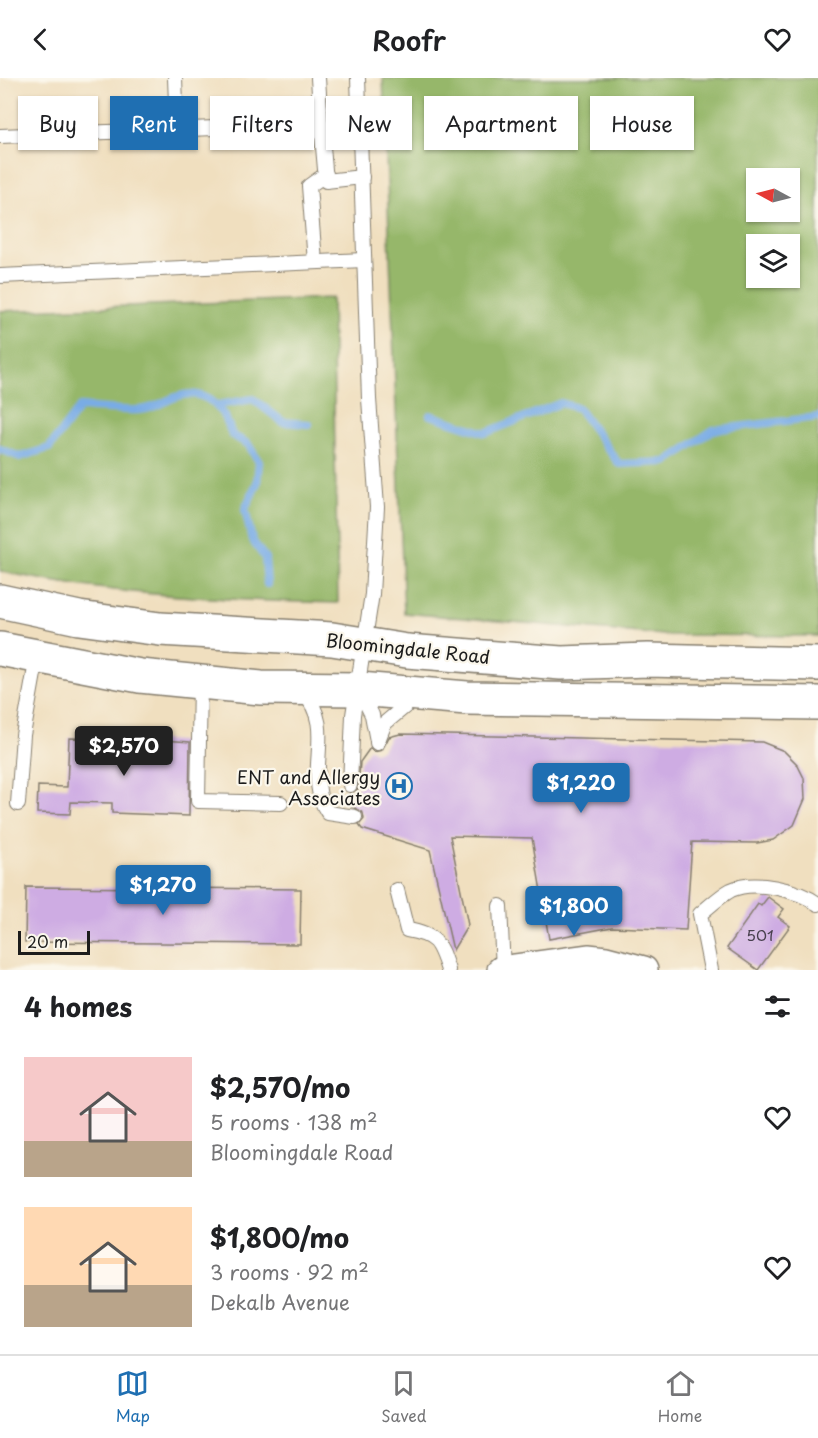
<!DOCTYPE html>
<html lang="en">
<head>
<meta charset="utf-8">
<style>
  :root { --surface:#fff; --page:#f6f6f6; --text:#202124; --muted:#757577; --line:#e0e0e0; --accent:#1f6fb2 }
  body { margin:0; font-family:"Playpen Sans",sans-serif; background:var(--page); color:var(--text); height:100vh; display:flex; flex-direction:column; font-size:22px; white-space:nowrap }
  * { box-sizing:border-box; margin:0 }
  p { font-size:20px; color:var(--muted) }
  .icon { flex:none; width:33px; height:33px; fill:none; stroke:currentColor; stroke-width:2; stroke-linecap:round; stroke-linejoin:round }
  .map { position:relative; height:892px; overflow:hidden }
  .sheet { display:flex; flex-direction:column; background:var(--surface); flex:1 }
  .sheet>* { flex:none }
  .banner { position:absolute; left:18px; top:18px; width:783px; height:54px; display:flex; gap:12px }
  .needle { width:39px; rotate:277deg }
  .buttons { position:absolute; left:746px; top:90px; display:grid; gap:12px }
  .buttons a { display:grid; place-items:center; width:54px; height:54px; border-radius:0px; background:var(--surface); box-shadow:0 2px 4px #0004; font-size:30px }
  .scale { position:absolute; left:18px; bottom:15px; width:72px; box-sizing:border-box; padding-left:6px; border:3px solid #1c1c1c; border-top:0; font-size:16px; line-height:21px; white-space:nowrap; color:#1c1c1c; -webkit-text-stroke:4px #fbf7ec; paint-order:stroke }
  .price { position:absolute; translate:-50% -51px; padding:0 14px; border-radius:6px; background:var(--accent); color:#fff; font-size:20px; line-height:39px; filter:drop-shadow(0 2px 3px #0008) }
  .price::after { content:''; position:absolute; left:50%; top:36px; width:18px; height:14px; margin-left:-9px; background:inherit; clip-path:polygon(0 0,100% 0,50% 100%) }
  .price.active { background:#222; color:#fff }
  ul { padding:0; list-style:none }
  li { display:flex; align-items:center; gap:18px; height:150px; padding:0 24px }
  li span { display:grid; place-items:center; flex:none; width:168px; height:120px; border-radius:0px; color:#555 }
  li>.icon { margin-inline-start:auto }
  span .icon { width:72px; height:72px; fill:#fffc; stroke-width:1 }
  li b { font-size:26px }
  h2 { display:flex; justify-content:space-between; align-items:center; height:72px; padding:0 24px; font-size:26px }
  .pill { padding:0 21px; border-radius:0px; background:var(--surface); box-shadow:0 2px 4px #0004; font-size:21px; line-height:54px }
  .pill.active { background:var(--accent); color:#fff }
  header { display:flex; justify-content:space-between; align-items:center; height:78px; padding:0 24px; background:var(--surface); font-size:27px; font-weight:600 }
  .menu { display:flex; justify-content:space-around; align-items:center; height:84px; border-top:2px solid var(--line); background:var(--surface); font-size:16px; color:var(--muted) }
  .menu a { display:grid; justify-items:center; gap:3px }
  .menu .active { color:var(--accent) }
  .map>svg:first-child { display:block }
</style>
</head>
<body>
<header><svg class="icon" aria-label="back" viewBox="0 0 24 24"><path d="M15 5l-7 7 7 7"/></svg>Roofr<svg class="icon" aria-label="heart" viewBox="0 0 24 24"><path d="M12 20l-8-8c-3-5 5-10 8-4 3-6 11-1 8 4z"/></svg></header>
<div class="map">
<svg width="818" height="892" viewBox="0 0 818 892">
  <rect width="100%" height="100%" fill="#fbf7ec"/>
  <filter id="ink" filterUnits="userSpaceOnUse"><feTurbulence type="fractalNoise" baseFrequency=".0167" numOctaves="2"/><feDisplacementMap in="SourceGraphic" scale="12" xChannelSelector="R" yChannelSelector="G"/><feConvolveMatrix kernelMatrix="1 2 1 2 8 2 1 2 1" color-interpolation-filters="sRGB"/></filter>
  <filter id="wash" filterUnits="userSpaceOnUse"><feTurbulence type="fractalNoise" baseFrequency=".008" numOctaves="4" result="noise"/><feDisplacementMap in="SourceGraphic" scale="24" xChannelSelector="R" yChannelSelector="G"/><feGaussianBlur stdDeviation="1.35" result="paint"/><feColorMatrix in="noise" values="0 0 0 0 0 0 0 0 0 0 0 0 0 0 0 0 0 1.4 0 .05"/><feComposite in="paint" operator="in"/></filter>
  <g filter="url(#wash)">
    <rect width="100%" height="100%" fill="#f0dfbf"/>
    <g fill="#96b76b" stroke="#596a44" stroke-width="1.5" fill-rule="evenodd">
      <path d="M383,0H818V558L664,557L404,535ZM756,100H789V134H756ZM756,166H789V200H756Z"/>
      <path d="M332,220L338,525C225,522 111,518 0,493V233Z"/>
    </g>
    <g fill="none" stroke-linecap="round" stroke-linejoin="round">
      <g stroke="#79ace5" stroke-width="8">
        <path d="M218,327L253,321L283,344L308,346"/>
        <path d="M430,337L485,355L561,325L578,330L619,386L666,384L713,352L818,339"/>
        <path d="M0,371L20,379L49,370L80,329C99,330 120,333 140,332C155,331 165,322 179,318C208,310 225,333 232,357L248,366L259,384L257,405L245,431L252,462L265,480L267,506"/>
      </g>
    </g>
    <g id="blocks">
      <g fill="#ceace3">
        <path d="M400,656L762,664L784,673L797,686L804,700L805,721L794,747L773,762L757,765L692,764L686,852L612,849L549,861L532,760L450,758L468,847L453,872L430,772L362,751L359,747L364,741L363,735L348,726L349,716L358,711L360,684L370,670L374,674L382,672L389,659Z"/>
        <path d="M111,658L190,664L189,738L112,735V725L71,724L70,736L37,735L38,708L67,709L69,660L110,661Z"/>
        <path d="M26,809L301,811L300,866L25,864Z"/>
        <path d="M768,819L784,831L778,839L790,848L758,892L727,870L758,826L761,828Z"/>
      </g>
    </g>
  </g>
  <g filter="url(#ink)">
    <use href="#blocks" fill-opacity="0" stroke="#867e6e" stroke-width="1.5"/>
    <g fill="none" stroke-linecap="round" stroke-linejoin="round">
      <defs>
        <g id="service">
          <path d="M175,0L177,51"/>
          <path d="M318,0L321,46"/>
          <path d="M0,58L321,46L326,103L362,99"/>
          <path d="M315,184L309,108L326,96"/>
          <path d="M0,198L364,182"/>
          <path d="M200,604L198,723L281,725"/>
          <path d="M360,613L372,637L377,663"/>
          <path d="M303,614C333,647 311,680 320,718C321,724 325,730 328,735L355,739"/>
          <path d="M377,665L385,645L415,620"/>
          <path d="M350,707L353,637L372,516L377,429L369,321L358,0"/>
          <path d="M18,726L23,657L37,579"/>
          <path d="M397,812L407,852C437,857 439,865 448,892"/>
          <path d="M500,828L503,892"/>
          <path d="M711,892L700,836C710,828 720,818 731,812C754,801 798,812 818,826"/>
        </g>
        <path id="minor" d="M501,892L588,880L606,882L644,892"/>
        <g id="primary">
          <path d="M0,523L79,540L160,551L332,561L407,573L561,585L648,582L818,586"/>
          <path d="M0,571L140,598L261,610L359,611L467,620L818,625"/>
        </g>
      </defs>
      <use href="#service" stroke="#867e6e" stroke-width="16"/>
      <use href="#minor" stroke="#867e6e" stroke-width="30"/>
      <use href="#primary" stroke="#867e6e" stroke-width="36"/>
      <use href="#service" stroke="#fff" stroke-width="14"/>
      <use href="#minor" stroke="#fff" stroke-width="27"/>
      <use href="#primary" stroke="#fff" stroke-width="33"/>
    </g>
  </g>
  <defs>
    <symbol id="hospital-ring" viewBox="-11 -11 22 22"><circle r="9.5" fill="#fbf7ec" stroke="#1f6fb2" stroke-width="1.5"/><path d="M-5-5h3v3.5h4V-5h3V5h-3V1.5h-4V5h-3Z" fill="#1f6fb2"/></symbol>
  </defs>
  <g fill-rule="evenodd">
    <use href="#hospital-ring" x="384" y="693" width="30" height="30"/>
  </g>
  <g text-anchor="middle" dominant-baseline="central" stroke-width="4.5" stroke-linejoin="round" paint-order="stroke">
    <g font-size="15" fill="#48404e">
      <text x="760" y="856">501</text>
    </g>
    <g font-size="18" fill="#1c1c1c" stroke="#fbf7ec">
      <text transform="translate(408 570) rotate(6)">Bloomingdale Road</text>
    </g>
    <g font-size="18" fill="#1c1c1c" stroke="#fbf7ec" text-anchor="end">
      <text x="380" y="698">ENT and Allergy<tspan x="380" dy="21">Associates</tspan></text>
    </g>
  </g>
</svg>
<div class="buttons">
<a><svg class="needle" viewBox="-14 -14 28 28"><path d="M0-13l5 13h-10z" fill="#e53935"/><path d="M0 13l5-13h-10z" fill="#757577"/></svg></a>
<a><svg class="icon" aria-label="layers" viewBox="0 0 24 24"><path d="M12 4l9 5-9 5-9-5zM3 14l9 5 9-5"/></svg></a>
</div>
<div class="scale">20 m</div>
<b class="price active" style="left:124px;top:699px">$2,570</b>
<b class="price" style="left:581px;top:736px">$1,220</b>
<b class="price" style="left:163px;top:838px">$1,270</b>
<b class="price" style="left:574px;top:859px">$1,800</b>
<div class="banner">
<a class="pill">Buy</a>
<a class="pill active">Rent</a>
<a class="pill">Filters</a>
<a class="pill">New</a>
<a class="pill">Apartment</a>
<a class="pill">House</a>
</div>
</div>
<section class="sheet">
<h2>4 homes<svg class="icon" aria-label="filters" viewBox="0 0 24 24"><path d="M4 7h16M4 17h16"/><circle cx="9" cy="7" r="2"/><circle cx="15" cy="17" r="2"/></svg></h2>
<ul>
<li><span style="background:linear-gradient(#f6c9c9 70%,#b9a48a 0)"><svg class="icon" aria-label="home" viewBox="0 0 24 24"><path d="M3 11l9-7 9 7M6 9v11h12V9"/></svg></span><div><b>$2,570/mo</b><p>5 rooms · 138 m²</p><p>Bloomingdale Road</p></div><svg class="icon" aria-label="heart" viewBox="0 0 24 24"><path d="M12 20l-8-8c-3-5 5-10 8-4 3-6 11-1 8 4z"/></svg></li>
<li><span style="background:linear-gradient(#ffd9b3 65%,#b9a48a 0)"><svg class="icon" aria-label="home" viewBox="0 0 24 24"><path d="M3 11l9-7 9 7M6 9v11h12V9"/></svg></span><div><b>$1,800/mo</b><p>3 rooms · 92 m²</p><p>Dekalb Avenue</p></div><svg class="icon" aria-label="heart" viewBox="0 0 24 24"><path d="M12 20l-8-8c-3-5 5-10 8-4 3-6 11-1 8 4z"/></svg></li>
</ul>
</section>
<nav class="menu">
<a class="active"><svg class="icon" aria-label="map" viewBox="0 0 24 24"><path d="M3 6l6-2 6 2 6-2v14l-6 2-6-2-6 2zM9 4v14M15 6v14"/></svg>Map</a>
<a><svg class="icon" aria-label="saved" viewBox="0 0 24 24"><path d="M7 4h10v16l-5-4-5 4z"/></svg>Saved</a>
<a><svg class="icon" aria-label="home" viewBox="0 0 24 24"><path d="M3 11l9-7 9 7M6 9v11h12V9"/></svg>Home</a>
</nav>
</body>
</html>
